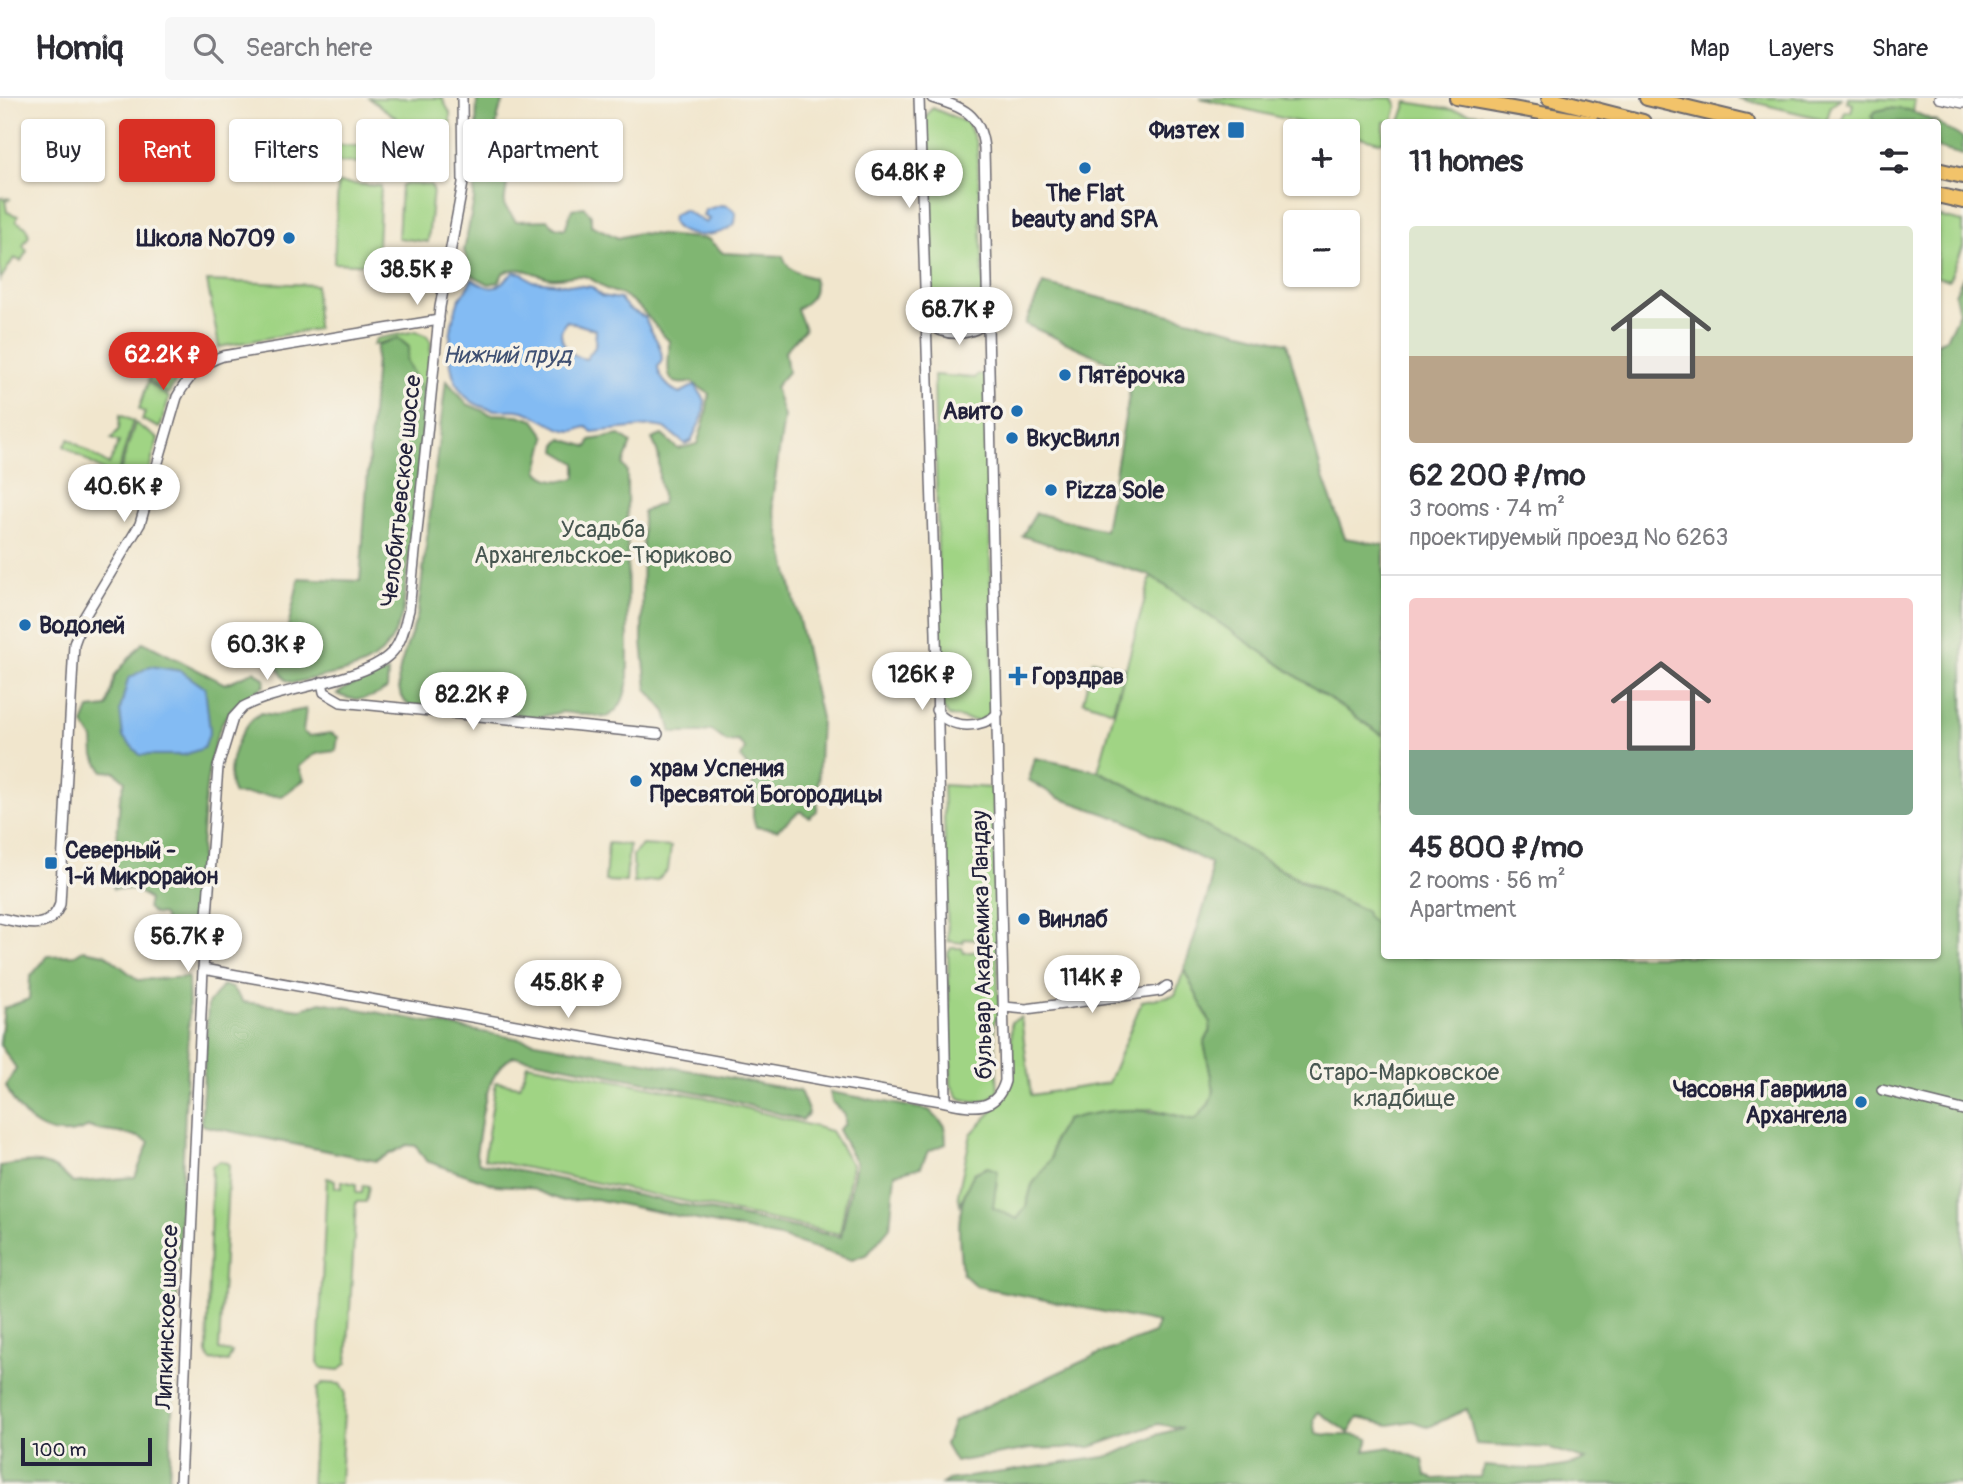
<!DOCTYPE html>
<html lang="en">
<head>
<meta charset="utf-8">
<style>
  :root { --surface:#fff; --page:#f7f7f7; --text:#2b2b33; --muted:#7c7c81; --line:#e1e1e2; --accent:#d93025 }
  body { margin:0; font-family:Pangolin,sans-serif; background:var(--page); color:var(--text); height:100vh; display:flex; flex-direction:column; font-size:26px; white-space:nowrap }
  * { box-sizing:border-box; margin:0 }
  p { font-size:23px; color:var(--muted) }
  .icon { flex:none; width:38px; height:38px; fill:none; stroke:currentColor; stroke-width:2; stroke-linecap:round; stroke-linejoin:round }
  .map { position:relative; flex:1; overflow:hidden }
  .side { position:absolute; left:1381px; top:21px; width:560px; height:840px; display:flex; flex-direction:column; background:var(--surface); border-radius:7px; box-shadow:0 2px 5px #0004 }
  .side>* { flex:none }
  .top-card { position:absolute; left:21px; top:21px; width:665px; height:63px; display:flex; gap:14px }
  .tools { position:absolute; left:1283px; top:21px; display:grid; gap:14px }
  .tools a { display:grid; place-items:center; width:77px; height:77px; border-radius:7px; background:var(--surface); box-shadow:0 2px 5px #0004; font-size:35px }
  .scale { position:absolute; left:21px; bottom:18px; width:131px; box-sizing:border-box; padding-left:7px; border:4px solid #22223b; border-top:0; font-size:19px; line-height:24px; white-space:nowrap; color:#22223b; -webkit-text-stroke:5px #f7f3e8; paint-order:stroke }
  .price { position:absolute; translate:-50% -60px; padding:0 16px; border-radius:24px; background:#fff; color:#222; font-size:23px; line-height:46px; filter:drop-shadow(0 2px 4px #0008) }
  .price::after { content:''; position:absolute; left:50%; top:42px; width:21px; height:16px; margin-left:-10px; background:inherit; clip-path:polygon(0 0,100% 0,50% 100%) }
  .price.selected { background:var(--accent); color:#fff }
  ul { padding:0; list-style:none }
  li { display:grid; align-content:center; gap:14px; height:371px; padding:0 28px }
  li+li { border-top:2px solid var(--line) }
  li span { display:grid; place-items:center; height:217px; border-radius:7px; color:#555 }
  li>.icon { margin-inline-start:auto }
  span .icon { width:126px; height:126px; fill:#fffc; stroke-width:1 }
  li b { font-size:30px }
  h2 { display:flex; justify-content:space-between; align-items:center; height:84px; padding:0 28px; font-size:30px }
  .tag { padding:0 24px; border-radius:7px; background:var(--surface); box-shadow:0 2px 5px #0004; font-size:24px; line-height:63px }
  .tag.selected { background:var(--accent); color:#fff }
  header { display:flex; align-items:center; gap:42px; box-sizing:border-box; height:98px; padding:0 35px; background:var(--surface); border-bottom:2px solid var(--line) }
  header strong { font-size:33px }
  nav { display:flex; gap:38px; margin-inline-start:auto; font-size:24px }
  .search { width:490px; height:63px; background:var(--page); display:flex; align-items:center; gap:18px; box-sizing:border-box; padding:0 24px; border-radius:7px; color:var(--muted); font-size:26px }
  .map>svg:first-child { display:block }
</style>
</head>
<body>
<header>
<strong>Homiq</strong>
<div class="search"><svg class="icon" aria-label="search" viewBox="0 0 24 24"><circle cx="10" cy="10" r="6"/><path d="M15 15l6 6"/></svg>Search here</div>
<nav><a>Map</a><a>Layers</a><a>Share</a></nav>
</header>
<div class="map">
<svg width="1963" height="1386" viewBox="0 0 1963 1386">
  <rect width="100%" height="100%" fill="#f7f3e8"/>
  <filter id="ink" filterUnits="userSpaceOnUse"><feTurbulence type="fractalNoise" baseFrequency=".0143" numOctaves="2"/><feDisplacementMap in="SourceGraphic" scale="14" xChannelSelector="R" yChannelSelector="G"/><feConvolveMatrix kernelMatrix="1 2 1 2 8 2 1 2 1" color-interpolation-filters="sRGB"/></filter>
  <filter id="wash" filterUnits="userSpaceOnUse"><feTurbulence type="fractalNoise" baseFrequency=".00686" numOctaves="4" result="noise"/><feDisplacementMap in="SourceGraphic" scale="28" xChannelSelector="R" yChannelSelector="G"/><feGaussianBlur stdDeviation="1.57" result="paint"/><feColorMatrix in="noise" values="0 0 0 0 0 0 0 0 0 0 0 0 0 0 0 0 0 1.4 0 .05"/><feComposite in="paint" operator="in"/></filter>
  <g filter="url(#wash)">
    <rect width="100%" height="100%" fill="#f1e6cd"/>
    <g fill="#a0d484" stroke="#617b60" stroke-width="2">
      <path d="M369,0H442L450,15L451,49L442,53Z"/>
      <path d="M1200,0H1393L1397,8L1393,24H1384V43L1379,44L1348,36V33H1335Z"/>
      <path d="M1737,0H1841L1831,7L1827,22Z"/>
      <path d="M1848,0L1915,2L1913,13L1871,18L1875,24H1846L1842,23L1845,13L1851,14L1853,6L1847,4Z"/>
      <path d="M1407,4L1525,24H1400Z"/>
      <path d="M932,10L968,25L977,47L985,216L973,229H941L932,218L925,20Z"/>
      <path d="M334,47L366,48L365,65L333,64Z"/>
      <path d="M338,85L381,88L377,167L334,165Z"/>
      <path d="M404,86L430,87L433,91L428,144L398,140L401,88Z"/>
      <path d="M0,99L11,101L5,102L7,114L18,118L16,123L27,130L29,138L23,148L27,153L21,163L14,160L0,182Z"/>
      <path d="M1937,118L1963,124V149L1949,182L1937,179Z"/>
      <path d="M207,183L316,187L317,231L219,249Z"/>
      <path d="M416,233L427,238L431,244L427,299L412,278L398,240L373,247L376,241Z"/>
      <path d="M191,245L199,260L183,271L168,296L148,282Z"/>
      <path d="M934,277L975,280L977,277H987L993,610L990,616L978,623L949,618L941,607Z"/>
      <path d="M148,284L169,300L160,330L142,322L145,315L139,311Z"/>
      <path d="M120,317L133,323L116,381L64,348L69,341L109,367L119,344L111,341L119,331Z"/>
      <path d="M135,325L158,341L140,403L115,390Z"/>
      <path d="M1151,478L1384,638V858L1241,1081L1366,813C1274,772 1189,717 1098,673Z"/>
      <path d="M1093,562L1124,570L1113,613L1083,603Z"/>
      <path d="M943,687L993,690L999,917L994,924L998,994C986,1006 974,1005 959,1000L951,987L948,855L951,850H962L964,855L978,853L979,842L964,841L963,845L948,843Z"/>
      <path d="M608,745L629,747L626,784L605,783Z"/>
      <path d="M642,747L671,749L668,772L657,782L634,785L633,757Z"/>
      <path d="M1184,872L1210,924V934L1204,945L1214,993L1209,1006L1195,1022L1152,1011L1110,1013L1066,1022L1054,1042L1051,1061L1032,1087L1026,1109L1017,1121L993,1110L992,1098L998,1085L987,1069L974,1075L960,1106L958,1096L971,1036L1005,1000L1007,991L1013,984L1011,924L1021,919L1031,997L1108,985L1142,903L1175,897Z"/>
      <path d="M527,966L704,999L831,1033L852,1067L840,1136L484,1061L496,984L520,988Z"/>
      <path d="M220,1063L229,1066L219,1252L232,1254L228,1264L210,1262L207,1255L212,1068Z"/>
      <path d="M327,1080L335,1082V1089L341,1090L342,1083L356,1086V1095H362L363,1087L369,1088L366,1104H356L347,1265L339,1272L321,1270L318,1265Z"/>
      <path d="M323,1285L340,1286L345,1294L340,1386H311L317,1291Z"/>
    </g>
    <g fill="#80b672" stroke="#516c56" stroke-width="2" fill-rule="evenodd">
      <path d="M477,0H506C493,14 495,58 494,77L507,86L504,107L516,123L548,122L555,129L565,131L572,111L584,109L591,117V127L618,140L638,135L708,141L723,155L783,158C788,174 799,175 813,180C819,196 810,203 797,211L805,231L785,253L788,274L775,289L784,319L772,403L821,620L817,713L809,719L800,713L777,732L756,729L753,719V676L741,660L745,650L738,643L727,644L711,632L701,635H672L666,614L647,591L642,544L643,414L662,405C663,395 660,390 659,381C658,362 662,361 652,341L662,337L678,351L697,346L706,317L709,296L692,284C658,293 671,262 669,243C653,228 642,206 622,197C617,194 611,194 606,191C598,186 593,180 583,178C571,176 561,182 550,180C532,176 520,166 503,175L499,184L489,186L472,177L464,153L474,102Z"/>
      <path d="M1889,10L1909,12L1937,24H1875L1871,18L1876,13Z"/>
      <path d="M1937,25L1963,40V57L1937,50Z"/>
      <path d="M1963,178V1386H942L948,1382L1111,1358L1156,1337L1182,1330L1158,1326L1091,1349L1030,1351L955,1364L945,1347L954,1323L1094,1258L1154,1235L1158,1225L976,1188L962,1175C958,1138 955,1109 974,1075L988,1069L998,1073L993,1110L1017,1121L1026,1109L1032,1087L1051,1061L1054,1042L1066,1022C1113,1008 1148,1010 1195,1022L1209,1006L1214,993L1204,945L1210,934V924L1184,872L1210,790V765L1126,723L1059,700L1029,682L1035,660L1098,673L1172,709L1302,784L1366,813L1368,820L1384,830V858H1937V245L1946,241L1959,214L1955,196ZM1467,1311L1476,1346L1550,1350L1586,1362C1551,1375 1521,1371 1485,1368L1480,1379L1434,1381L1426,1378L1423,1362L1390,1349L1365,1353L1369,1341C1352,1333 1334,1340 1316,1335L1314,1321L1318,1314L1349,1335L1358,1320L1389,1327L1412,1323L1429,1329Z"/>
      <path d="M1043,186L1287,245L1322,376L1345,440L1384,447V638L1151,478L1022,438L1036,415L1105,432L1133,275L1025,226Z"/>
      <path d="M398,240L409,249L406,263L427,299L403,513C386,576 349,571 293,585L286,582L269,557L286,538L299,480L360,483L377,247Z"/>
      <path d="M446,282L467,306L490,316L518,317L534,322L546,339L538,372C545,384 566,385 576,379V365L556,353L557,346L562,341L588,349L590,342L620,337L631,345L623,367L627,373L628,583C625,598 621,613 606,619L562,614L540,619L410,608C382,588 413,541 418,514Z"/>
      <path d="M143,544L225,586L255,573L265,582L264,588C252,595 239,603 230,613C197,651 201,794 198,846L196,854L188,859H171C172,834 170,839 163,817L154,816L147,810L149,802C138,790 129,791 113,791L120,700L125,683L115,674L103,673L94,658L93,641L83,626L89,611L107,609L115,577Z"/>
      <path d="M388,574L387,591C372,601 354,605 337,596L349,588Z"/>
      <path d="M306,611L303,634L309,638L331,635L338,639L336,653C316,655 315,654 299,669L304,682L282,698L234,696C222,674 239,626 261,615L276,617Z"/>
      <path d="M83,852L105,856L138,882L188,879L189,918L169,1386H0V1068C32,1063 50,1060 73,1085L135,1079L149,1044C130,1032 110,1037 89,1029C51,1047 22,1024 6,988L16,970L0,947L4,910L29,901L30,879L48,858L75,857Z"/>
      <path d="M223,887L232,890L243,904L301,911L321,904L800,993L809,1015L802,1022L711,997L514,958C482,975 482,1024 476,1056L479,1065L841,1139L856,1065L838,1032L845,1026V1017L832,1004L830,994L929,1012L945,1028L946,1046L928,1053L921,1069L895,1076L890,1129L868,1156L852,1162L780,1139L595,1101L563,1103L527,1089L496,1087L426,1063L416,1048L407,1047L376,1063L205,1028L201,1026L208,906Z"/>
    </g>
    <g fill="#83bbf3" stroke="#526e97" stroke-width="2" fill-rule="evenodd">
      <path d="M721,107L728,108L736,114L735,125C723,140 681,143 672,124L673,117L684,112L706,125L709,121L703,118L705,112Z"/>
      <path d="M514,174L522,175L532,183L592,189L601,198L620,201L629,211L645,219C650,236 662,244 662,262L658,269C659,280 670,292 680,295L695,287L705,302L703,318L691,343L685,346L665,330L652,328L592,334L587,329C582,329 577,333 572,333C554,332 540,317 523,313C506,309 499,317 476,306C442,288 447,235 458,204C462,196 468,189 472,181C496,196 495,190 514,174ZM567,223L596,232L595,249L586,261C569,259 552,238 567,223Z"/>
      <path d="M150,568L181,573L205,590L210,633L204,650L184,657H140L123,639L120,612L128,581Z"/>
    </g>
  </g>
  <g filter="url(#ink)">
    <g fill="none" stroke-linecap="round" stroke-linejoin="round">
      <defs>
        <g id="minor">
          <path d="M919,0L936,535L946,1003"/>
          <path d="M1939,0L1963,5"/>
          <path d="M927,224C946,241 973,238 990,221"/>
          <path d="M322,584L324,594L341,604L658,636"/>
          <path d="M936,612C950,632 983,631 998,615"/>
          <path d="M0,820C24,825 50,835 60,806L74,546L83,521L140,426L177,299C188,279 201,265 223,258L439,222"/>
          <path d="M203,871L929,1001C960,1005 994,1022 1005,983L984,50C980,15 964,10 932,0"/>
          <path d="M1004,909L1026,911L1160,893L1167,888"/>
          <path d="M1882,992L1963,1012"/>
          <path d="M180,1386L203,871L218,669L233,620L243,609C281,588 369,584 394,552C403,541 405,525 409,512L440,209L463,85L462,0"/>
        </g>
        <path id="major" d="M1456,0L1592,24"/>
        <g id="highway">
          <path d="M1549,0L1643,24"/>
          <path d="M1647,0L1747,24"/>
          <path d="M1937,72L1963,78"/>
          <path d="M1937,97L1963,103"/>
        </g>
      </defs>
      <use href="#minor" stroke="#6a676e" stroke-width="12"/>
      <use href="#major" stroke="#6a676e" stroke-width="16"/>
      <use href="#highway" stroke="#6a676e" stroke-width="18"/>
      <use href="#minor" stroke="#fff" stroke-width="9"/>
      <use href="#major" stroke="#f2c36a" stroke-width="12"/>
      <use href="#highway" stroke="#f2c36a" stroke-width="14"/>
    </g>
  </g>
  <g fill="#1f6fb2" stroke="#f7f3e8" stroke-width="2.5">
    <rect x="1227" y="23" width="18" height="18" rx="3.5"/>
    <circle cx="1085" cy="70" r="7"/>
    <circle cx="289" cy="140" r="7"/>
    <circle cx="1065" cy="277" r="7"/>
    <circle cx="1017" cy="313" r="7"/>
    <circle cx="1012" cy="340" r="7"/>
    <circle cx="1051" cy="392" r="7"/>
    <circle cx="25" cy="527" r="7"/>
    <path d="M1014.5 567.5h7v7h7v7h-7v7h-7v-7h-7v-7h7z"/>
    <circle cx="636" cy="683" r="7"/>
    <rect x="44" y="758" width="14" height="14" rx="3.5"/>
    <circle cx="1024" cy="821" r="7"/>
    <circle cx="1861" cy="1004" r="7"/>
  </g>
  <g text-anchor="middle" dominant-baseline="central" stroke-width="7" stroke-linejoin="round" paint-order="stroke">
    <g font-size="23" font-weight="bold" fill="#22223b" stroke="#f7f3e8" text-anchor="start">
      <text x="1220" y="32" text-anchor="end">Физтех</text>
      <text x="1085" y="95" text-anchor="middle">The Flat<tspan x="1085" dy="26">beauty and SPA</tspan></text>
      <text x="275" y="140" text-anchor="end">Школа №709</text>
      <text x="1079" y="277">Пятёрочка</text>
      <text x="1003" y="313" text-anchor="end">Авито</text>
      <text x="1026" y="340">ВкусВилл</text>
      <text x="1065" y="392">Pizza Sole</text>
      <text x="39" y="527">Водолей</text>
      <text x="1032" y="578">Горздрав</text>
      <text x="650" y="670">храм Успения<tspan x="650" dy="26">Пресвятой Богородицы</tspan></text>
      <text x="65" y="752">Северный -<tspan x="65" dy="26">1-й Микрорайон</tspan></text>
      <text x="1038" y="821">Винлаб</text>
      <text x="1847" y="991" text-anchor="end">Часовня Гавриила<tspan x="1847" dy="26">Архангела</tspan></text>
    </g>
    <g font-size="23" fill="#22223b" stroke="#f7f3e8">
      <text transform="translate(401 393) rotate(-84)">Челобитьевское шоссе</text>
      <text transform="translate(982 847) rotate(-91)">бульвар Академика Ландау</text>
      <text transform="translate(167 1219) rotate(-88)">Липкинское шоссе</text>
    </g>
    <g font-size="23" fill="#485751" stroke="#f7f3e8">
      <text x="603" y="431">Усадьба<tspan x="603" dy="26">Архангельское-Тюриково</tspan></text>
      <text x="1404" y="974">Старо-Марковское<tspan x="1404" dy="26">кладбище</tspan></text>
    </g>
    <g font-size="24" font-style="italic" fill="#3f5072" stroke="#f7f3e8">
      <text x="507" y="257">Нижний пруд</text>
    </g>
  </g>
</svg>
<div class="tools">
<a>+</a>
<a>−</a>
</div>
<div class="scale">100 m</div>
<b class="price" style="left:909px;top:112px">64.8K ₽</b>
<b class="price" style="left:417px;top:209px">38.5K ₽</b>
<b class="price" style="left:959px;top:249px">68.7K ₽</b>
<b class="price selected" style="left:163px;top:294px">62.2K ₽</b>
<b class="price" style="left:124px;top:426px">40.6K ₽</b>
<b class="price" style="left:267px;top:584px">60.3K ₽</b>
<b class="price" style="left:922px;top:614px">126K ₽</b>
<b class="price" style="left:473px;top:634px">82.2K ₽</b>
<b class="price" style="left:188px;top:876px">56.7K ₽</b>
<b class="price" style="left:1092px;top:917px">114K ₽</b>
<b class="price" style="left:568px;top:922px">45.8K ₽</b>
<div class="top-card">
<a class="tag">Buy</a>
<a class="tag selected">Rent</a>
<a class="tag">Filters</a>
<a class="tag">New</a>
<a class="tag">Apartment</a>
</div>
<section class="side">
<h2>11 homes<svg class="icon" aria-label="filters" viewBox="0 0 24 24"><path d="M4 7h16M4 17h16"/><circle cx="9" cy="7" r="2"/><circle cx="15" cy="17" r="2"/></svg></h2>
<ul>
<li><span style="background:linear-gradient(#dfe7d0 60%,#b9a48a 0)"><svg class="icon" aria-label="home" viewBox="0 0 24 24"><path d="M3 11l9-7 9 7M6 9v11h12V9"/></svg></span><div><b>62 200 ₽/mo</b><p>3 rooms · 74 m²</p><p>проектируемый проезд № 6263</p></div></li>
<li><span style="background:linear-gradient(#f6c9c9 70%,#7fa58c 0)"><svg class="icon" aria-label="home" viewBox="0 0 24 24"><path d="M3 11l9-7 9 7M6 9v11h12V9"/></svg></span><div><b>45 800 ₽/mo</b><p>2 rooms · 56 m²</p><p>Apartment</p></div></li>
</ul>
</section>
</div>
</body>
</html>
